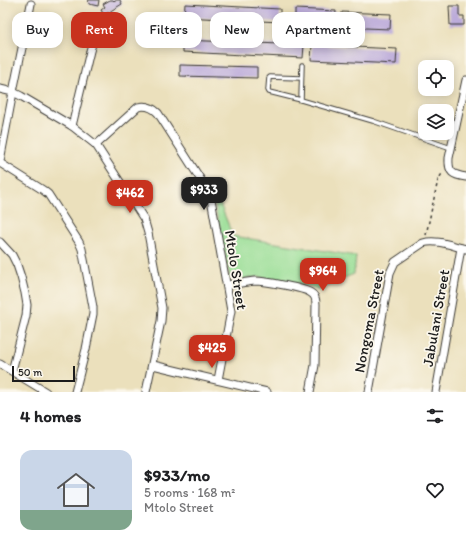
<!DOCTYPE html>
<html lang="en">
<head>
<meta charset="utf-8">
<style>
  :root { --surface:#fff; --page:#f2f2f2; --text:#202124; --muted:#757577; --line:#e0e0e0; --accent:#c8321e }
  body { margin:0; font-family:Itim,sans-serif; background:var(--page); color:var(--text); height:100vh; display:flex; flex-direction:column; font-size:15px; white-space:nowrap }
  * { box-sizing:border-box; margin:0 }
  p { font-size:13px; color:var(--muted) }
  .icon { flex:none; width:22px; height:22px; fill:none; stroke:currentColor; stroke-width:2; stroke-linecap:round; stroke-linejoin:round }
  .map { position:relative; height:392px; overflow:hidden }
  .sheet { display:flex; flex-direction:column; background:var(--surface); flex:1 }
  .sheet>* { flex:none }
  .top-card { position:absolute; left:12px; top:12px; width:442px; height:36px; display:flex; gap:8px }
  .fabs { position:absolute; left:418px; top:60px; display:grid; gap:8px }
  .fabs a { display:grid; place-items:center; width:36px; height:36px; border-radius:8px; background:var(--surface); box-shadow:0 2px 10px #0003; font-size:20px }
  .scale { position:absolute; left:12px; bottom:10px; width:63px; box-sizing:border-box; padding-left:4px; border:2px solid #1c1c1c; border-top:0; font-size:11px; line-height:14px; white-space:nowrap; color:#1c1c1c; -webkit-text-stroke:3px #fbf7ec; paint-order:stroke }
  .price { position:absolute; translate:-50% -34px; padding:0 9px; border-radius:8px; background:var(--accent); color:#fff; font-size:13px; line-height:26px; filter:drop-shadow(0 1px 2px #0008) }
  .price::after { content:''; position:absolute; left:50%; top:24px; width:12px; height:9px; margin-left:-6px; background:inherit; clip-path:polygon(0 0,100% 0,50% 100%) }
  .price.current { background:#222; color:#fff }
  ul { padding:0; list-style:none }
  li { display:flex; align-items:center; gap:12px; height:100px; padding:0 20px }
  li+li { border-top:1px solid var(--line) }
  li span { display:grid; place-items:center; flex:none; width:112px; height:80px; border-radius:12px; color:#555 }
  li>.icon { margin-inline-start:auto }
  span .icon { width:48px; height:48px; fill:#fffc; stroke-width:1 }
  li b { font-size:17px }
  h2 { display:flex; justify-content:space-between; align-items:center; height:48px; padding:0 20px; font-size:17px }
  .chip { padding:0 14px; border-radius:12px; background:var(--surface); box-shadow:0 2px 10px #0003; font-size:14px; line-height:36px }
  .chip.current { background:var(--accent); color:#fff }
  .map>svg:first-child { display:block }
</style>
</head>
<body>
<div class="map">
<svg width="466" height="392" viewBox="0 0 466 392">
  <rect width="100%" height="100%" fill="#fbf7ec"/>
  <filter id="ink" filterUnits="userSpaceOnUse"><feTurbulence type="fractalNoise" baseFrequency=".025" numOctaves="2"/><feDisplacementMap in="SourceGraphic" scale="8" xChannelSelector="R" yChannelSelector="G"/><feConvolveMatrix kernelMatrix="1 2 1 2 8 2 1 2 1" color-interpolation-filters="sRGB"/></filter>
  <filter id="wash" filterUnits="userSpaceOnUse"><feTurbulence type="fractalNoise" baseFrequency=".012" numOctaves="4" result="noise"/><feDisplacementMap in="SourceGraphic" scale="16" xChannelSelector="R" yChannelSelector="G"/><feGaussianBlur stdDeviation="0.9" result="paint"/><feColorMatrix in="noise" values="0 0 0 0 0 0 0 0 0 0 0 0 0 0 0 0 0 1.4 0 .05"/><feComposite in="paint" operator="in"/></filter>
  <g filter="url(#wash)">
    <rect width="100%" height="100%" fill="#ebe0bc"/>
    <path fill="#9ade96" stroke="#5b7d59" d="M216,194L233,236L356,256L354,274L322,287V289H316L309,286L259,277L231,280L230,278L213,196Z"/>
    <g id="blocks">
      <g fill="#b9a8d9">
        <path d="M88,0H99L98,6L89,4Z"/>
        <path d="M110,0H113L114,1L115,0H120L122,4L104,15L101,10L105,7L103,4Z"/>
        <path d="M185,4L280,9V22L184,17Z"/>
        <path d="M449,6H459V16H464V25H450Z"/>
        <path d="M295,9L336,11L335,25L295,23Z"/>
        <path d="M342,12L391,14L390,29L341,27Z"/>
        <path d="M183,40L304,45L303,58L183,52Z"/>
        <path d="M312,45L397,49L396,64L311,60Z"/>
        <path d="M180,65L257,67V78L180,76Z"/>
      </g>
    </g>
  </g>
  <g filter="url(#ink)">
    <use href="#blocks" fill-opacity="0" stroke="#3b3934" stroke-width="1"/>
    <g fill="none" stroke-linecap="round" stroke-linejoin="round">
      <defs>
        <g id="lane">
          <path d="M302,65L301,100L373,121L451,148"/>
          <path d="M301,100L269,92L268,90L269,78L270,77L301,78"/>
        </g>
        <g id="street">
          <path d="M466,80L449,158C448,173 453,175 466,177"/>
          <path d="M0,89L13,92L21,96L72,126L96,145L144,219L148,233L162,308L161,321L146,392"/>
          <path d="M72,126L90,51L92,44L97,38"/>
          <path d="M96,145L138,107C146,105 152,107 158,113L208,191L211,199L231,311L218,380"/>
          <path d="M0,161L13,92L31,4"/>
          <path d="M0,163L43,190L48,194L79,242L82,249L93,307V314L86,349L75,392"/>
          <path d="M0,242L12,255L17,265L21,277L25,293L27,305L26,316L12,371"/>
          <path d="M227,285C236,284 246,282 255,281C264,281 305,288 311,293C315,295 316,299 316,304L315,365L310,392"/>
          <path d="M0,364L46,392"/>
          <path d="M153,365L267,392"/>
          <path d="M369,392L390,273L395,262L423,243C437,239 452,246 466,249"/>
          <path d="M436,392L461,248"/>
        </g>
      </defs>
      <use href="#lane" stroke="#3b3934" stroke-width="5.5"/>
      <use href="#street" stroke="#3b3934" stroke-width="9"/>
      <path stroke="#3b3934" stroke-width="1.5" stroke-dasharray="3 3" stroke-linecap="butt" d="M426,235L438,180L443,172"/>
      <use href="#lane" stroke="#fff" stroke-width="3.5"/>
      <use href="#street" stroke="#fff" stroke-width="7"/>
    </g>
  </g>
  <g text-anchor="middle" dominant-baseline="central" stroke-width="3.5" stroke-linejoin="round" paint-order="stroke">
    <g font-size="15" fill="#1c1c1c" stroke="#fbf7ec">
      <text transform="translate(236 270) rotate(81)">Mtolo Street</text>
      <text transform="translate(436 318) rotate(-80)">Jabulani Street</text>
      <text transform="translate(369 321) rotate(-79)">Nongoma Street</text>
    </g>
  </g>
</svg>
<div class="fabs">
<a><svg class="icon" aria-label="locate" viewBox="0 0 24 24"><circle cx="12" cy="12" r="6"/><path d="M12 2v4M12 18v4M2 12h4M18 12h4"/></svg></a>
<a><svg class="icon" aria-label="layers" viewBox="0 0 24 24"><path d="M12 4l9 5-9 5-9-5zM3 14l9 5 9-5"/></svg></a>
</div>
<div class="scale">50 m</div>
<b class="price current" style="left:204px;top:211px">$933</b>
<b class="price" style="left:130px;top:214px">$462</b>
<b class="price" style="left:323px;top:292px">$964</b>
<b class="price" style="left:212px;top:369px">$425</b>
<div class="top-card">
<a class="chip">Buy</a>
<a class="chip current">Rent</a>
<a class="chip">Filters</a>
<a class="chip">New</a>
<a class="chip">Apartment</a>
</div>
</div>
<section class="sheet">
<h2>4 homes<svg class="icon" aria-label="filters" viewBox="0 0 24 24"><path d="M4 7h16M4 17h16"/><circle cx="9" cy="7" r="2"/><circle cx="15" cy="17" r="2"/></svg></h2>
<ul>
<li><span style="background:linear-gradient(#c9d6e8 75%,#7fa58c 0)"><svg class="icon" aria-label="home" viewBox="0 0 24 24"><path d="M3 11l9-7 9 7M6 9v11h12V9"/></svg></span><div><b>$933/mo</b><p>5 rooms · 168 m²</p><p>Mtolo Street</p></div><svg class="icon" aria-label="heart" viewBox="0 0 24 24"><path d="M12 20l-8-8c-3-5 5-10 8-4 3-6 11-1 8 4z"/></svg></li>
</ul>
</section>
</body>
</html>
